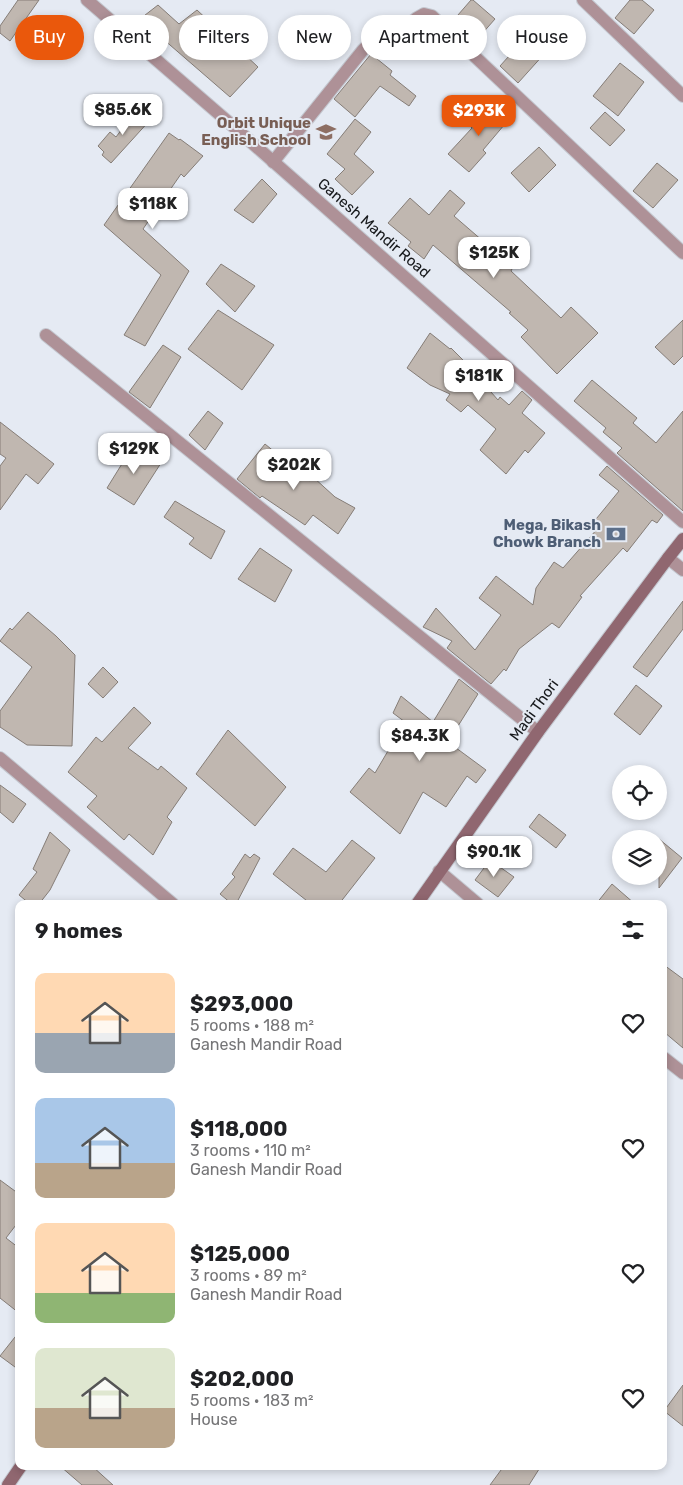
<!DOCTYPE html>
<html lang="en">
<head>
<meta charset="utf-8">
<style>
  :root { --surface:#fff; --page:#f6f6f6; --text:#202124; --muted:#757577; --accent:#ea580c }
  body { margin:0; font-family:Rubik,sans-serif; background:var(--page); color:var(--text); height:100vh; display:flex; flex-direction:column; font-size:19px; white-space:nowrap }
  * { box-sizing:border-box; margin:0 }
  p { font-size:16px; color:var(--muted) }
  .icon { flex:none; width:28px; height:28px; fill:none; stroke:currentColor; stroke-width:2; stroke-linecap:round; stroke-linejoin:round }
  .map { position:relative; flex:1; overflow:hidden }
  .side { position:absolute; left:15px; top:900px; width:652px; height:570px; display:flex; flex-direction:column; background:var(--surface); border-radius:10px; box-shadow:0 2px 8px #0003 }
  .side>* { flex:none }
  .top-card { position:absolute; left:15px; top:15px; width:654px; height:45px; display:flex; gap:10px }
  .controls { position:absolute; left:612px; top:765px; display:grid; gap:10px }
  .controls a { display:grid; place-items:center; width:55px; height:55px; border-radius:50%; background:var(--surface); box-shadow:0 2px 8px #0003; font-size:25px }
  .price { position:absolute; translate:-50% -42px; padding:0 11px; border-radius:10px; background:#fff; color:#222; font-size:16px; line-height:32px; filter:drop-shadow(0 1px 2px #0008) }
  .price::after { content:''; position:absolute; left:50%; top:30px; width:15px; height:11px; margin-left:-8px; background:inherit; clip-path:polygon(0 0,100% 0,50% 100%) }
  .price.active { background:var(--accent); color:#fff }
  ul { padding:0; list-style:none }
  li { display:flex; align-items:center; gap:15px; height:125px; padding:0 20px }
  li span { display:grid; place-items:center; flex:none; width:140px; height:100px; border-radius:10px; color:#555 }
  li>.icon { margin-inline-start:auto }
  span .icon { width:60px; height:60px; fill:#fffc; stroke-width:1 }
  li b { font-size:21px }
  h2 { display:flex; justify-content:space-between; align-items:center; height:60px; padding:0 20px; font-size:21px }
  .chip { padding:0 18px; border-radius:22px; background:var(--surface); box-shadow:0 2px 8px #0003; font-size:18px; line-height:45px }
  .chip.active { background:var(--accent); color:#fff }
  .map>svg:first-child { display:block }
</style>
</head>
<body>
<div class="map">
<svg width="683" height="1485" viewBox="0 0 683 1485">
  <rect width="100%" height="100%" fill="#e5eaf3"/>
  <g fill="#c0b7b0" stroke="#857d77">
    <path d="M18,0H39L10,41L0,33V26Z"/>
    <path d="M471,0H473L495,19L473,44L451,23Z"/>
    <path d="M630,0H642L654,10L634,34L615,18Z"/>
    <path d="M158,5L179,24L197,10L258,67L230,97L140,19Z"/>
    <path d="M527,36L545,53L518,83L500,66Z"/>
    <path d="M371,54L392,71L390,75L416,96L409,106L380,86L355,117L334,99Z"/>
    <path d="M620,63L644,82L618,116L593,96Z"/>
    <path d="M492,101L510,118L483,150L486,153L469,172L448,154L472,128L470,126Z"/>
    <path d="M137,109L151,119L111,163L102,155L104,152L98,146L110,132L116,137Z"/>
    <path d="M605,112L625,130L610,146L590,128Z"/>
    <path d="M355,119L371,132L354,154L374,172L352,195L335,179L345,169L327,154Z"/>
    <path d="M169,133L179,140L180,139L203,156L184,177L181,174L143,229L189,271L145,346L124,335L161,275L104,225Z"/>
    <path d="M539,147L556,165L529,192L511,173Z"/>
    <path d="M657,163L678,180L653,208L633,191Z"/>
    <path d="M262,179L277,194L253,223L234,210Z"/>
    <path d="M450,190L465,203L454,216L513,267L511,271L561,318L571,307L598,333L557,374L521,337L528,330L509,313L511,312L433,245L424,259L408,246L411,242L388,223L410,198L429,215Z"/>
    <path d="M221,264L255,286L235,312L206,284Z"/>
    <path d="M218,310L274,345L242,390L188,349Z"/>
    <path d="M683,320V356L674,365L655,347Z"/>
    <path d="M430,333L450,349L451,348L462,359L498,400L500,397L509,405L522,391L532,400L522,413L545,433L528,453L525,450L506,474L480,450L496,429L468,405L461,412L446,400L450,394L430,385L407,368Z"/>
    <path d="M163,345L181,357L150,408L129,392Z"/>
    <path d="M592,380L637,418L633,423L656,443L683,411V511L617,453L622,448L603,432L606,428L574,401Z"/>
    <path d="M208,411L223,423L205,450L189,435Z"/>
    <path d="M0,422L54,464L38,484L26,474L0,510V466L6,458L0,454Z"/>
    <path d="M265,444L310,481L313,477L335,497L355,508L338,534L313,515L305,525L262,496L260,498L237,479Z"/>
    <path d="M133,446L161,463L134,505L107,488Z"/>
    <path d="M607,466L663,515L657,523L652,520L627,552L623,548L580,596L582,597L559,628L552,623L519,649L506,671L504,669L491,684L447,648L452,641L423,627L436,608L475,650L501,615L479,598L496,576L533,605L536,588L554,562L563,568L598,528L592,524L619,491L599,475Z"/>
    <path d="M175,501L225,531L211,559L189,544L194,538L164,517Z"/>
    <path d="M260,548L292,570L275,602L238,579Z"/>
    <path d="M683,601V629L647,677L633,667Z"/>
    <path d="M28,612L56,636L75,655L72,746L27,745L0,727V711L32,667L0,641L10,628L12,630Z"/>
    <path d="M103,667L118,682L103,698L88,684Z"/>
    <path d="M459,679L478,694L448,742L486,770L476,783L467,776L446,807L423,792L400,834L350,792L369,768L375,773L405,722L393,713L401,696L433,722Z"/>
    <path d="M636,685L662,706L640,735L614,714Z"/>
    <path d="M134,707L151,723L128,748L158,770L161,766L187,788L167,817L172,822L153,855L129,834L124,840L87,807L97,796L68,772L96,737L102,742Z"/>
    <path d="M228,730L286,787L255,826L196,774Z"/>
    <path d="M0,785L26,804L13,823L0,812Z"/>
    <path d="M539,814L566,835L556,848L529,827Z"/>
    <path d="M50,832L70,850L50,890L39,904H30L19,895L37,872L33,869Z"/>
    <path d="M659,839L682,858L659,888Z"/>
    <path d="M352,840L375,858L339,904H311L273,874L293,848L326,872Z"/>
    <path d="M245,854L250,858L254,854L260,858L236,904H232L220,894L235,877L232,874Z"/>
    <path d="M490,860L514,877L498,897L475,880Z"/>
    <path d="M612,884L635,904H596Z"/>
    <path d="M664,965L683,979V1048L664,1032Z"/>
    <path d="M0,1180L19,1194V1221L6,1238L19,1248V1313L0,1298Z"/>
    <path d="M19,1332V1370L0,1356Z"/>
    <path d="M683,1385V1426L664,1411Z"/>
    <path d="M60,1466H92L113,1485H82Z"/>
    <path d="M504,1466H541L529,1485H490Z"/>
  </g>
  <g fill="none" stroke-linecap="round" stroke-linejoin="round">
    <defs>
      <path id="lane" d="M583,0L683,96"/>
      <g id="street">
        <path d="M87,0L226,120L683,522"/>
        <path d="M273,162L363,50L373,40L400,32L417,18L424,14L432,16L683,253"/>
        <path d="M46,335L538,732"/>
        <path d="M668,558L683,570"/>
        <path d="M0,758L173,904"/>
        <path d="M439,871L478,904"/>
        <path d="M664,1058L683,1073"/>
      </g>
      <g id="secondary">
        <path d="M417,904L538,732L668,558L683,539"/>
        <path d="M8,1485L21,1466"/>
      </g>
    </defs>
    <use href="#lane" stroke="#c4c8d0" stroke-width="14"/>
    <use href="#street" stroke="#c4c8d0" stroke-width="14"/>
    <use href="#secondary" stroke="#c4c8d0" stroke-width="14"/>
    <use href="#lane" stroke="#ae9197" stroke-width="12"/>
    <use href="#street" stroke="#ae9197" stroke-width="12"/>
    <use href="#secondary" stroke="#906770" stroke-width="12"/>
  </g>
  <defs>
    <symbol id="school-bare" viewBox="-9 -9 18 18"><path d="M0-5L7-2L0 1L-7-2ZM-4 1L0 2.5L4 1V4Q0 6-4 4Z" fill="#8d6e63" stroke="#e5eaf3" stroke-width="2.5" paint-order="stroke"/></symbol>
    <symbol id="bank-bare" viewBox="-9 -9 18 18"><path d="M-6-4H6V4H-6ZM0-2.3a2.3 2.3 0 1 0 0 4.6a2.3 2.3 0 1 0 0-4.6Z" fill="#5c6f8a" stroke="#e5eaf3" stroke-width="2.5" paint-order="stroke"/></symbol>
  </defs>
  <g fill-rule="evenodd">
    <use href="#school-bare" x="312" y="118" width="28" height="28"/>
    <use href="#bank-bare" x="602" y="520" width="28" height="28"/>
  </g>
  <g text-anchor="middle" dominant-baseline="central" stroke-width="4" stroke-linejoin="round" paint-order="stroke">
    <g font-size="15" font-weight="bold" fill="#785e54" stroke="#e5eaf3" text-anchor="end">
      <text x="311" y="123">Orbit Unique<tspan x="311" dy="17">English School</tspan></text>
    </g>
    <g font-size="15" fill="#16181b" stroke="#e5eaf3">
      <text transform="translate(374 228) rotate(41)">Ganesh Mandir Road</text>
      <text transform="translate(534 710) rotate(-54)">Madi Thori</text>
    </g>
    <g font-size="15" font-weight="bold" fill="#4e5e75" stroke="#e5eaf3" text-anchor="end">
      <text x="601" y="525">Mega, Bikash<tspan x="601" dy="17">Chowk Branch</tspan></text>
    </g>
  </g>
</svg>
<div class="controls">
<a><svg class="icon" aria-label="locate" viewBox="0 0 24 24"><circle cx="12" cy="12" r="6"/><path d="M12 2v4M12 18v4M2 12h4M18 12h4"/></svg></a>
<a><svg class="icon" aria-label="layers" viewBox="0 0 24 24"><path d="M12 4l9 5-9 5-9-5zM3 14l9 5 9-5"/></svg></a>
</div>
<b class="price" style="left:123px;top:136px">$85.6K</b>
<b class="price active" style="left:479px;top:137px">$293K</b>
<b class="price" style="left:153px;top:230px">$118K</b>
<b class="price" style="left:494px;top:279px">$125K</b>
<b class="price" style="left:479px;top:402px">$181K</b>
<b class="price" style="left:134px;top:475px">$129K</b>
<b class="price" style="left:294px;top:491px">$202K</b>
<b class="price" style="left:420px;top:762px">$84.3K</b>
<b class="price" style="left:494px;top:878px">$90.1K</b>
<div class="top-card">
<a class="chip active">Buy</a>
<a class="chip">Rent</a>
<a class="chip">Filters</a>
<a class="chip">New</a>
<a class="chip">Apartment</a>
<a class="chip">House</a>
</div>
<section class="side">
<h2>9 homes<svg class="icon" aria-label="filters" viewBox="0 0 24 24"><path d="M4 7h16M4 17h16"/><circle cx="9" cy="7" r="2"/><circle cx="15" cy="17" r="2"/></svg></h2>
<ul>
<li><span style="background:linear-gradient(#ffd9b3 60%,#9aa5b1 0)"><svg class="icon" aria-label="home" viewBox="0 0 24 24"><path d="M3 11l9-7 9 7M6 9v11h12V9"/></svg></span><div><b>$293,000</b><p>5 rooms · 188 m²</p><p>Ganesh Mandir Road</p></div><svg class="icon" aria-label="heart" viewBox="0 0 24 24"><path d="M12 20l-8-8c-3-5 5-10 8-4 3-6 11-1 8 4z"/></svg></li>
<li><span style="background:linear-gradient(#a9c7e8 65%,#b9a48a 0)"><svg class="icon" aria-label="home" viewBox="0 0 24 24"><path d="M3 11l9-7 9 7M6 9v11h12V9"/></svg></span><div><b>$118,000</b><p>3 rooms · 110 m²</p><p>Ganesh Mandir Road</p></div><svg class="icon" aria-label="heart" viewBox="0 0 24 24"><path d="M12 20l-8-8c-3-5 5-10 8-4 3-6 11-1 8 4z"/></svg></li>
<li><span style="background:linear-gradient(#ffd9b3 70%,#8fb573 0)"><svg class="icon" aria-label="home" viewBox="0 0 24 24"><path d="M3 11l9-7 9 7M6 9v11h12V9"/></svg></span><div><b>$125,000</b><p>3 rooms · 89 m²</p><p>Ganesh Mandir Road</p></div><svg class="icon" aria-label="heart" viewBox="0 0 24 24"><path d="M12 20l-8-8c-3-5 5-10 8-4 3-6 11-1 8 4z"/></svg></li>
<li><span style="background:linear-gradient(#dfe7d0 60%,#b9a48a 0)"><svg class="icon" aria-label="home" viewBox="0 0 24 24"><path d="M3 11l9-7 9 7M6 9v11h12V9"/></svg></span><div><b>$202,000</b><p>5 rooms · 183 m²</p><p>House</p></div><svg class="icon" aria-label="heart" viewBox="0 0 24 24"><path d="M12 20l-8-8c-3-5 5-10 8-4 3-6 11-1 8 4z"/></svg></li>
</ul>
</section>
</div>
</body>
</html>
